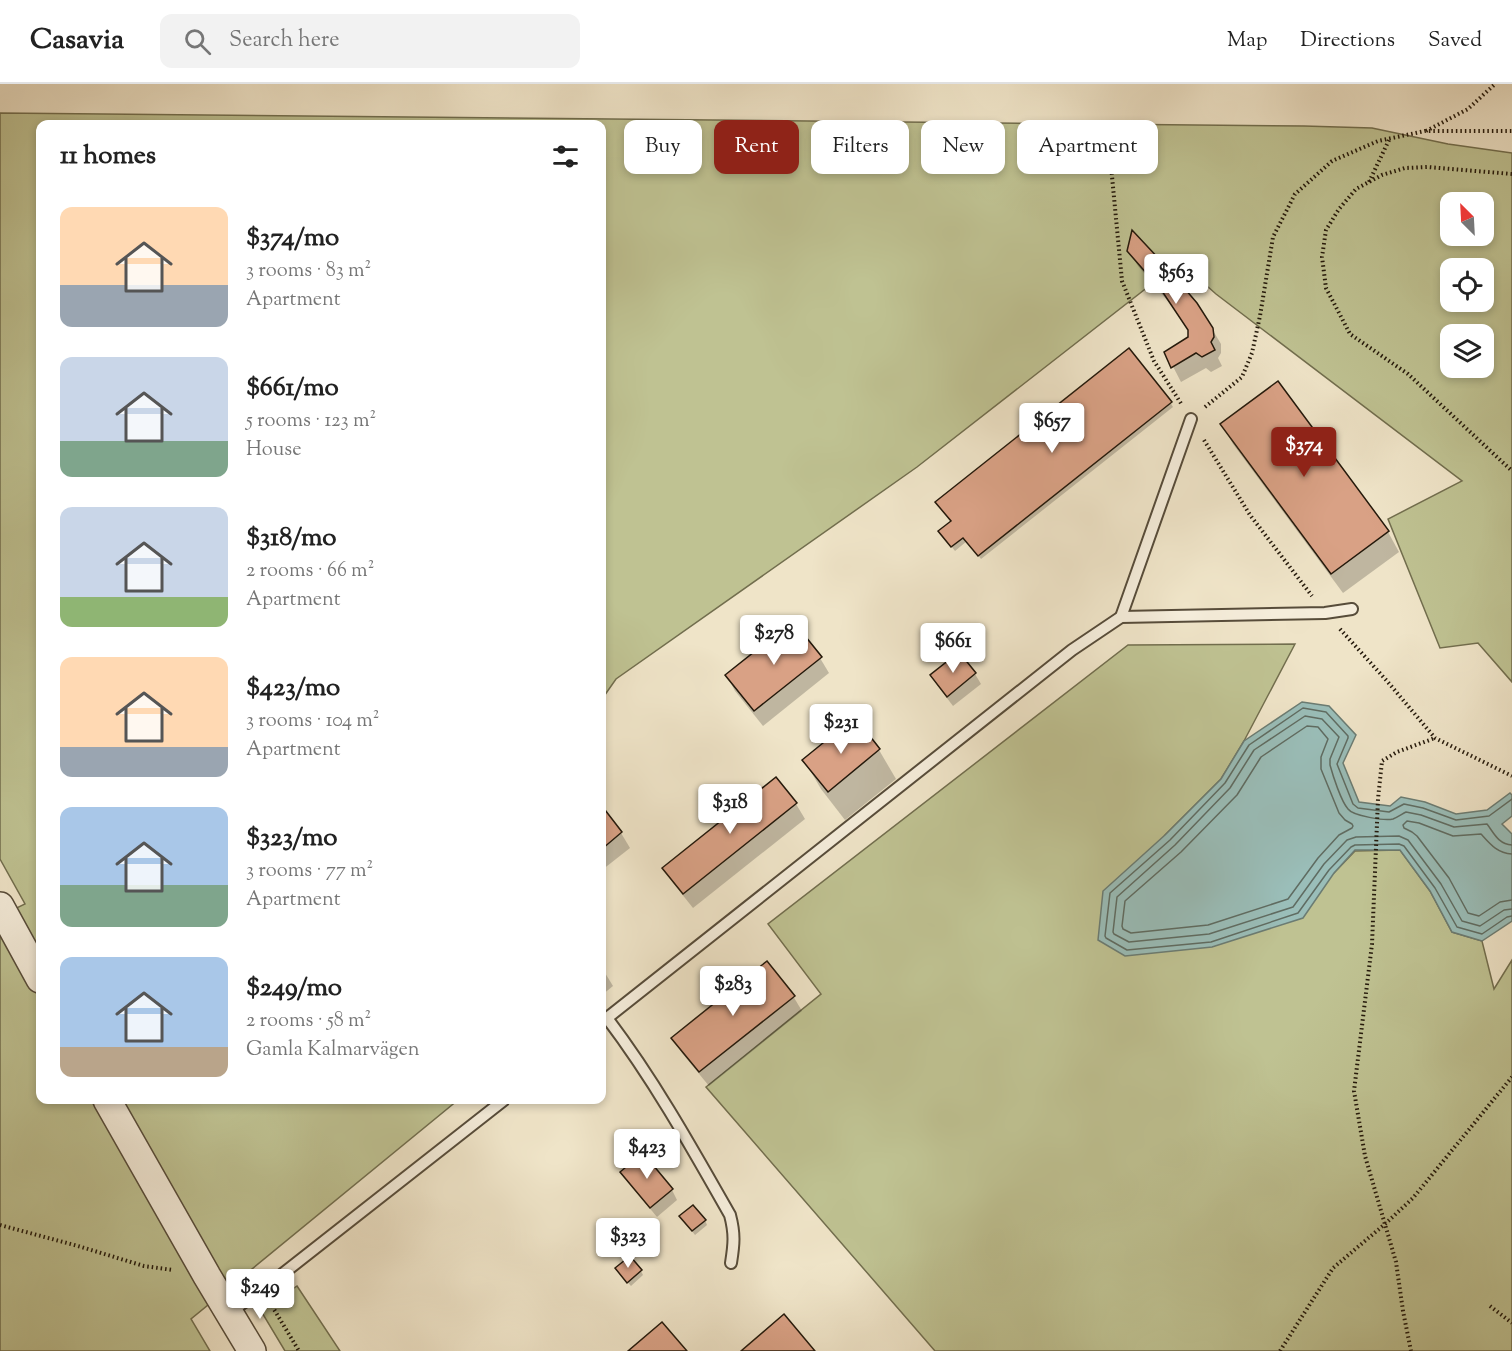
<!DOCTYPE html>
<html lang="en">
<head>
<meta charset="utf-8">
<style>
  :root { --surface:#fff; --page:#f2f2f2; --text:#222; --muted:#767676; --line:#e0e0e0; --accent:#8f2418 }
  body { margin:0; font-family:"Sorts Mill Goudy",serif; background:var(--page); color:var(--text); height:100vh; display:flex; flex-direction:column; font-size:22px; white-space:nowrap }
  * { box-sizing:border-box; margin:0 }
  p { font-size:20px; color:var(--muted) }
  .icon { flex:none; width:33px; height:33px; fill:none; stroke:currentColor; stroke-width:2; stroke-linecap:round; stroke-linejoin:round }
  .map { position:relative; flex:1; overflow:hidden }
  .side { position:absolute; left:36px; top:36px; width:570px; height:984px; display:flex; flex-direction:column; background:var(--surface); border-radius:12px; box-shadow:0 3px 9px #0003 }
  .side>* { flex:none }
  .guide { position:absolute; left:624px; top:36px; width:570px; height:54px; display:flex; gap:12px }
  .needle { width:39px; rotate:336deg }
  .buttons { position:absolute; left:1440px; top:108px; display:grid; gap:12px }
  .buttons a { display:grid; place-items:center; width:54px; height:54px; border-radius:12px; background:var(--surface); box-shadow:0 3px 9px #0003; font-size:30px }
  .price { position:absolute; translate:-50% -51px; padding:0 14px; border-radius:6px; background:#fff; color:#222; font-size:20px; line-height:39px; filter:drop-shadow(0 2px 3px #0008) }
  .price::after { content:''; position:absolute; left:50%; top:36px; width:18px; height:14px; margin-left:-9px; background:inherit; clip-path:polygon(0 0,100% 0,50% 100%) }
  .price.active { background:var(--accent); color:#fff }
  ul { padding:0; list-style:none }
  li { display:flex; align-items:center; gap:18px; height:150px; padding:0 24px }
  li span { display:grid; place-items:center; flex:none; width:168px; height:120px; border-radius:12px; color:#555 }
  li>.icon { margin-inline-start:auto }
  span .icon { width:72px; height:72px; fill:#fffc; stroke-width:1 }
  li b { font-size:26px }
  h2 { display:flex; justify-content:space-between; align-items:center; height:72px; padding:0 24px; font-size:26px }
  .chip { padding:0 21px; border-radius:12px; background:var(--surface); box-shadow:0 3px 9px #0003; font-size:21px; line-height:54px }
  .chip.active { background:var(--accent); color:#fff }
  header { display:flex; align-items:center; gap:36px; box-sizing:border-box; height:84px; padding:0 30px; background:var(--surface); border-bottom:2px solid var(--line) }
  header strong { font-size:28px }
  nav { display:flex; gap:33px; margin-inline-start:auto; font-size:21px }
  .search { width:420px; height:54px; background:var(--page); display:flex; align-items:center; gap:15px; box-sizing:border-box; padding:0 21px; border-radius:12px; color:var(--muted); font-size:22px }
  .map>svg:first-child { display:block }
</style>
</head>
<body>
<header>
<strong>Casavia</strong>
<div class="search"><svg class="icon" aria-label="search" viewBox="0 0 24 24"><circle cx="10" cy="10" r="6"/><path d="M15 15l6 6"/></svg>Search here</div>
<nav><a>Map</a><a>Directions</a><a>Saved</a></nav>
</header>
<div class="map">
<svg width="1512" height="1267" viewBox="0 0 1512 1267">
  <rect width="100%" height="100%" fill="#efe4c8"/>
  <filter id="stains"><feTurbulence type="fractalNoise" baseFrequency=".00333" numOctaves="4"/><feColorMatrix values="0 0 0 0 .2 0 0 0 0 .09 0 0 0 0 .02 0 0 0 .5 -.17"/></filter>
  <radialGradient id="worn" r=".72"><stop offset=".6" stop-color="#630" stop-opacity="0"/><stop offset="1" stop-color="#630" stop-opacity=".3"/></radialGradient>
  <g fill="#bfc292" stroke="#726e4e" stroke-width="1.5" fill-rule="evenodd">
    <path d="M0,29L1304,42L1372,44L1448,60L1512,69V598L1478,559L1440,564L1388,435L1462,397L1216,210L1180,178L917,383L616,595L602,615V40H40V1016H458L191,1235L210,1267H0V832L25,820L0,775ZM1450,118H1484V152H1450ZM1450,184H1484V218H1450ZM1450,250H1484V284H1450Z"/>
    <path d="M1295,560L1244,657L1221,695L1165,751L1334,789L1355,767L1400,766L1430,807L1452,848L1482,857L1494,905L1512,876V1267H935L706,1003L821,910L768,840L1128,561Z"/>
    <path d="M297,1202L340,1267H285L261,1227Z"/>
  </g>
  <path fill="#9abeb9" stroke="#6b7c73" stroke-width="1.5" d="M1302,618L1329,622L1356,651L1343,679L1359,718L1390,722L1401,713L1425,718L1456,730L1487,726L1510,709L1512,711V732L1502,740L1512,750V837L1482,857L1452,848L1430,807L1400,766H1355L1334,789L1303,834L1212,863L1125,872L1098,856L1103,807L1165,751L1221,695L1244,657Z"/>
  <g fill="#0003">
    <path d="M1129,167L1212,245L1221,260V269L1218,274L1222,282L1211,288L1206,284L1181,298L1166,269L1190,254L1189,248L1172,222L1138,182Z"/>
    <path d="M1278,299L1388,448L1399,468L1343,509L1233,360L1222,340Z"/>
    <path d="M1170,318L1173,323L981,475L967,457L955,467L943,452Z"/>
    <path d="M959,570L975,590L981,600L953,622L937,601L932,592Z"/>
    <path d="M820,574L829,589L763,642L735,607L727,592Z"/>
    <path d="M855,636L879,666L896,695L845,736L821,705L804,676Z"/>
    <path d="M776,695L796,720L805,735L693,824L673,799L664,784Z"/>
    <path d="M602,725L621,749L630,764L602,786Z"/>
    <path d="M602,884L613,902L602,911Z"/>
    <path d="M793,912L802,927L709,1002L682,969L673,954Z"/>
    <path d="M622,1088L672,1106L677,1116L657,1133L628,1098Z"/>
    <path d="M705,1136L707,1141L695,1151L684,1137Z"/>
    <path d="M641,1187L643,1191L631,1202L619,1189Z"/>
  </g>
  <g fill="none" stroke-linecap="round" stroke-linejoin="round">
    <g stroke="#5f6c62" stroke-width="1.5">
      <path d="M1307,642L1318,643L1328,655L1321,673V685L1339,729L1345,736L1352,740L1353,742L1352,744L1339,751L1318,774L1288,815L1208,841L1131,849L1123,845L1122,842L1125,817L1181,768L1237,711L1261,673Z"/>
      <path d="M1512,715L1489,732L1456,736L1423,724L1404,720L1389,728L1358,724L1353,720L1337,680L1348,654V652L1326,628L1303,624L1249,661L1225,699L1170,756L1110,809L1105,852L1106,854L1127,866L1211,858L1298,829L1329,786L1351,763L1355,761L1399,760L1404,762L1435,804L1457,843L1482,850L1507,833L1512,832"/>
      <path d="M1512,761C1498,760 1494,749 1487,740L1454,743L1421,731L1406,728C1402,730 1398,733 1393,735C1385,737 1353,732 1348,725C1341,717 1333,692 1330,681V675L1339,653L1322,635L1305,632L1254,666L1230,704L1175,761L1117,813L1113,848L1114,850L1129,858L1209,850L1293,823L1324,780L1347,756L1356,753L1399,752L1408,756L1441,800L1462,837L1480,842L1504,826L1512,825"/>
      <path d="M1512,770C1497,769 1490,760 1481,750L1453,752L1419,739L1407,737L1403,741L1404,744L1412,748L1417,752L1449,794L1468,829L1479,832L1500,818L1512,816"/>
    </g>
  </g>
  <g fill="#d9a185" stroke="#24190b" stroke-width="1.5">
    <path d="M1132,146L1161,177L1197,219L1213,244L1214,253L1211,258L1215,266L1202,273L1196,269L1171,284L1164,268L1188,253V246L1162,207L1127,167Z"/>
    <path d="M1129,264L1172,318L978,472L963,454L951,463L938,447L951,437L935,418Z"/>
    <path d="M1278,297L1389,447L1331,490L1220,340Z"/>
    <path d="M793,537L822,573L754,627L725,591Z"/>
    <path d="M959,568L976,589L947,613L930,591Z"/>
    <path d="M855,633L880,665L828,708L802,676Z"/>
    <path d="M776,693L797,719L683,810L662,784Z"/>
    <path d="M602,722L622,748L602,765Z"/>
    <path d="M767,877L795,912L699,988L671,954Z"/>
    <path d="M643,1069L673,1105L650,1124L620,1088Z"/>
    <path d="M693,1121L706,1136L692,1147L679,1132Z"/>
    <path d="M630,1172L642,1186L627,1199L615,1184Z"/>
    <path d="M784,1230L815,1267H741Z"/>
    <path d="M662,1238L687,1267H628Z"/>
  </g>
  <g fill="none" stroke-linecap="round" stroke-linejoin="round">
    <defs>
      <g id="service">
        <path d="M1121,533L1191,335"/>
        <path d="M607,934C654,996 692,1064 730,1131C735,1150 734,1160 731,1179"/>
        <path d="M602,938L1072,566L1121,533L1325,529L1352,525"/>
        <path d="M230,1228L262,1206L504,1016"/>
      </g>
      <g id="tertiary">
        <path d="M0,822L40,895"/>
        <path d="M107,1016L207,1192L252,1267"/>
      </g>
    </defs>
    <use href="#service" stroke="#574c3a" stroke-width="14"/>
    <use href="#tertiary" stroke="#574c3a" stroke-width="30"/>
    <g stroke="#24190b" stroke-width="4" stroke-dasharray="1.5 3" stroke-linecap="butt">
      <path d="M1107,40L1122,197L1154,277L1182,321"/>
      <path d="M1426,47L1468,25L1495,0"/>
      <path d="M1512,90L1428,83L1405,84L1382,91L1356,105L1339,125L1326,146L1322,173L1326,204L1350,250L1408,290L1512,387"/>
      <path d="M1369,98L1389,56"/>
      <path d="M1205,323L1242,293L1252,269L1260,232L1273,153L1295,110L1332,77L1378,57L1425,47H1512"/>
      <path d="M1204,356L1250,431L1312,512"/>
      <path d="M1340,545L1387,597L1435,654L1512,692"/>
      <path d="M0,1141L78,1162L144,1182L173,1186"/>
      <path d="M272,1222L299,1267"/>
      <path d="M1490,1222L1512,1239"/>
      <path d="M1280,1267L1333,1184L1385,1140L1413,1114L1512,993"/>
      <path d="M1411,1267L1403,1227L1396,1178L1365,1072L1354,1007L1372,860L1378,715L1382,677L1397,668L1435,654"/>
    </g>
    <use href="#service" stroke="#f5eddb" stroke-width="10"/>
    <use href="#tertiary" stroke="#f5eddb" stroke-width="27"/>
  </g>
  <rect width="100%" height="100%" filter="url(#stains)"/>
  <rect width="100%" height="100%" fill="url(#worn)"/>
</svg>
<div class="buttons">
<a><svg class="needle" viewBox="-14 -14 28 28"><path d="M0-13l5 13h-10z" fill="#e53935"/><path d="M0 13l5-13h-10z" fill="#767676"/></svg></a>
<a><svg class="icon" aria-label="locate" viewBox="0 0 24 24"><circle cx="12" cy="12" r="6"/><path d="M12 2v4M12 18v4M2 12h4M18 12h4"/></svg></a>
<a><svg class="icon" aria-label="layers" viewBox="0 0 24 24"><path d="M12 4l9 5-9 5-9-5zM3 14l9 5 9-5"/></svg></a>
</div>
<b class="price" style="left:1176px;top:221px">$563</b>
<b class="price" style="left:1052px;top:370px">$657</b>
<b class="price active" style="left:1304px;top:394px">$374</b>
<b class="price" style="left:774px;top:582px">$278</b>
<b class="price" style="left:953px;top:590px">$661</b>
<b class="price" style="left:841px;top:671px">$231</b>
<b class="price" style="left:730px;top:751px">$318</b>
<b class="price" style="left:733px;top:933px">$283</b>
<b class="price" style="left:647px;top:1096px">$423</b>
<b class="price" style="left:628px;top:1185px">$323</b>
<b class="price" style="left:260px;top:1236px">$249</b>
<div class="guide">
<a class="chip">Buy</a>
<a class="chip active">Rent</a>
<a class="chip">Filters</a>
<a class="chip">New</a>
<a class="chip">Apartment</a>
</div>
<section class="side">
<h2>11 homes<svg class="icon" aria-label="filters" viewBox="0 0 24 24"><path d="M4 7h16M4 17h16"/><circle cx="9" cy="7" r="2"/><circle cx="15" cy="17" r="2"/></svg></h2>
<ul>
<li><span style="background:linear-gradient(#ffd9b3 65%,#9aa5b1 0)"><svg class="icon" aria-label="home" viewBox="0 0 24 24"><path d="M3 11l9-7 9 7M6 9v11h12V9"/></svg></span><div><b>$374/mo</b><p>3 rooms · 83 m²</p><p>Apartment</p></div></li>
<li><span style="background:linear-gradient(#c9d6e8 70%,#7fa58c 0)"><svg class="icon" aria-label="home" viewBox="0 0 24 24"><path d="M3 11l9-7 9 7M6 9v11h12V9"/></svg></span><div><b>$661/mo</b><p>5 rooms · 123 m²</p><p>House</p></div></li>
<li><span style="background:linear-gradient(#c9d6e8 75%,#8fb573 0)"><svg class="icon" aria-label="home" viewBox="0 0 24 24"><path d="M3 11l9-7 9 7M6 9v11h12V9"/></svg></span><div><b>$318/mo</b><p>2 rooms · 66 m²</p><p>Apartment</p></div></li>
<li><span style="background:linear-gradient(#ffd9b3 75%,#9aa5b1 0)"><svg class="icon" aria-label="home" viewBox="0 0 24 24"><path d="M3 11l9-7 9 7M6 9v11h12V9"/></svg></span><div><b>$423/mo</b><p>3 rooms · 104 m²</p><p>Apartment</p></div></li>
<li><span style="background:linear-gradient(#a9c7e8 65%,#7fa58c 0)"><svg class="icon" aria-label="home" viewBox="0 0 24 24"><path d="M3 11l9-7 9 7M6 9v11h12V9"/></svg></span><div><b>$323/mo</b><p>3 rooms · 77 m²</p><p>Apartment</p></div></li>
<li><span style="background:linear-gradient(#a9c7e8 75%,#b9a48a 0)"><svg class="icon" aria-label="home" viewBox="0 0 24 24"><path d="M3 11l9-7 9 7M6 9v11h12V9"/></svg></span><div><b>$249/mo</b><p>2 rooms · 58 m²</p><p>Gamla Kalmarvägen</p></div></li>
</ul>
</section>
</div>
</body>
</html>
